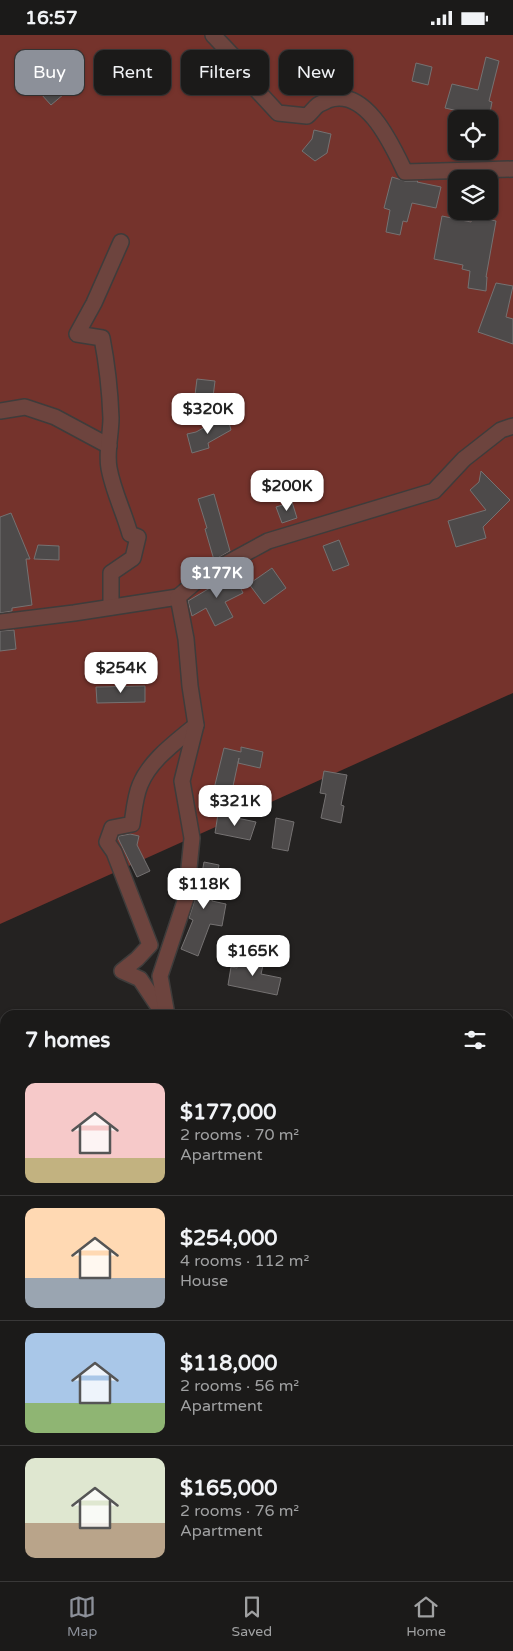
<!DOCTYPE html>
<html lang="en">
<head>
<meta charset="utf-8">
<style>
  :root { --surface:#1b1a19; --page:#242322; --text:#f1f3f6; --muted:#a0a1a2; --line:#393838; --accent:#8c9099 }
  body { margin:0; font-family:"Varela Round",sans-serif; background:var(--page); color:var(--text); height:100vh; display:flex; flex-direction:column; font-size:19px; white-space:nowrap }
  * { box-sizing:border-box; margin:0 }
  p { font-size:16px; color:var(--muted) }
  .icon { flex:none; width:28px; height:28px; fill:none; stroke:currentColor; stroke-width:2; stroke-linecap:round; stroke-linejoin:round }
  .map { position:relative; flex:1; overflow:hidden }
  .panel { position:absolute; left:0px; top:975px; width:514px; height:571px; display:flex; flex-direction:column; background:var(--surface); border-radius:15px 15px 0 0; box-shadow:0 1px 4px #0004,0 0 0 1px var(--line) }
  .panel>* { flex:none }
  .banner { position:absolute; left:15px; top:15px; width:484px; height:45px; display:flex; gap:10px }
  .controls { position:absolute; left:448px; top:75px; display:grid; gap:10px }
  .controls a { display:grid; place-items:center; width:50px; height:50px; border-radius:10px; background:var(--surface); box-shadow:0 1px 4px #0004,0 0 0 1px var(--line); font-size:25px }
  .price { position:absolute; translate:-50% -42px; padding:0 11px; border-radius:10px; background:#fff; color:#222; font-size:16px; line-height:32px; filter:drop-shadow(0 1px 2px #0008) }
  .price::after { content:''; position:absolute; left:50%; top:30px; width:15px; height:11px; margin-left:-8px; background:inherit; clip-path:polygon(0 0,100% 0,50% 100%) }
  .price.selected { background:var(--accent); color:#fff }
  ul { padding:0; list-style:none }
  li { display:flex; align-items:center; gap:15px; height:125px; padding:0 25px }
  li+li { border-top:1px solid var(--line) }
  li span { display:grid; place-items:center; flex:none; width:140px; height:100px; border-radius:10px; color:#555 }
  li>.icon { margin-inline-start:auto }
  span .icon { width:60px; height:60px; fill:#fffc; stroke-width:1 }
  li b { font-size:21px }
  h2 { display:flex; justify-content:space-between; align-items:center; height:60px; padding:0 25px; font-size:21px }
  .chip { padding:0 18px; border-radius:10px; background:var(--surface); box-shadow:0 1px 4px #0004,0 0 0 1px var(--line); font-size:18px; line-height:45px }
  .chip.selected { background:var(--accent); color:#fff }
  .status { display:flex; justify-content:space-between; align-items:center; height:35px; padding:0 25px; background:var(--surface); direction:ltr }
  .status svg { height:14px; fill:currentColor }
  .menu { display:flex; justify-content:space-around; align-items:center; height:70px; border-top:1px solid var(--line); background:var(--surface); font-size:14px; color:var(--muted) }
  .menu a { display:grid; justify-items:center; gap:2px }
  .menu .selected { color:var(--accent) }
  .map>svg:first-child { display:block }
</style>
</head>
<body>
<div class="status"><b>16:57</b><svg viewBox="0 0 49 12"><path d="M0 12V9h3v3zM5 12V6h3v6zM10 12V3h3v9zM15 12V0h3v12zM26 1h20v11H26zM47 4h2v5h-2z"/></svg></div>
<div class="map">
<svg width="513" height="1546" viewBox="0 0 513 1546">
  <rect width="100%" height="100%" fill="#242221"/>
  <path fill="#75332c" fill-rule="evenodd" d="M0,0H513V658L0,889ZM456,84H489V116H456ZM456,144H489V176H456Z"/>
  <path fill="#0d3b70" stroke="#4b6a90" d="M0,1267L5,1269V1322L0,1324Z"/>
  <g fill="#4d4a4a" stroke="#757272">
    <path d="M486,22L499,26L489,66L492,67L489,83L445,73L452,49L478,55Z"/>
    <path d="M416,28L432,32L428,50L412,46Z"/>
    <path d="M57,37L72,47L64,59L51,70L41,59Z"/>
    <path d="M314,95L331,99L327,118L315,126L302,116L312,104Z"/>
    <path d="M392,142L405,146H418L417,147L441,152L436,173L412,168L407,187L403,186L400,200L386,197L390,175L384,173Z"/>
    <path d="M442,181L471,187L473,181L496,186L486,242H487L486,256L468,253L470,236L462,234L463,230L434,224Z"/>
    <path d="M496,248L513,251L506,282L513,284V309L478,297Z"/>
    <path d="M197,344L215,346L213,362L195,360Z"/>
    <path d="M227,380L231,395L208,408L209,413L192,418L187,399L196,397Z"/>
    <path d="M481,436L510,465L483,492L486,503L456,512L448,486L486,475L470,455L479,447Z"/>
    <path d="M214,459L230,516L214,525L205,494L207,493L198,464Z"/>
    <path d="M292,467L297,483L282,488L276,472Z"/>
    <path d="M11,478L30,524H26L32,570L12,573V576L0,578V482Z"/>
    <path d="M339,505L349,530L333,536L323,511Z"/>
    <path d="M38,510L59,511V525L34,524Z"/>
    <path d="M272,533L286,553L264,569L249,549Z"/>
    <path d="M232,536L243,558L225,567L233,582L215,591L206,573L192,581L188,566L220,547L219,543Z"/>
    <path d="M14,595L16,614L0,616V596Z"/>
    <path d="M145,651V667L97,668L96,652Z"/>
    <path d="M241,712L263,717L260,733L238,728L239,723L229,770L211,766L224,713L241,717Z"/>
    <path d="M324,736L347,740L341,770L344,771L341,788L321,783L326,759L320,758Z"/>
    <path d="M218,779L256,787L250,805L215,798Z"/>
    <path d="M276,783L294,787L288,816L272,813Z"/>
    <path d="M130,799L139,801L137,810L150,836L137,842L118,803L119,801Z"/>
    <path d="M204,827L219,830L212,866L226,869L222,891L210,889L198,921L181,914L193,885L189,883L195,864L198,837L202,838Z"/>
    <path d="M239,921L264,926L261,939L281,943L277,960L228,950L231,932L237,933Z"/>
  </g>
  <g fill="none" stroke-linecap="round" stroke-linejoin="round">
    <defs>
      <g id="street">
        <path d="M213,0L232,20L254,52L278,78L307,81C311,78 314,73 318,70C321,68 325,67 328,65C366,51 392,110 405,137L513,134"/>
        <path d="M0,376L25,372L55,382L109,411"/>
        <path d="M111,572V538L133,523L138,502L130,499C124,477 113,456 109,433C106,417 111,399 111,383C110,356 107,329 102,303L77,299L94,268L121,207"/>
        <path d="M0,587L74,578L178,562"/>
        <path d="M164,980L140,944L122,936L137,924L150,910L114,817L107,807L112,793L132,789C134,776 135,762 140,750C150,725 176,707 196,690"/>
        <path d="M167,980L160,941L186,863L192,803L182,746L196,690L190,651L186,604L178,562L200,543L268,506L434,456L464,424L501,395L513,391"/>
        <path d="M0,1385L5,1373"/>
      </g>
    </defs>
    <use href="#street" stroke="#3e3c3b" stroke-width="18"/>
    <use href="#street" stroke="#6d443e" stroke-width="15"/>
  </g>
</svg>
<div class="controls">
<a><svg class="icon" aria-label="locate" viewBox="0 0 24 24"><circle cx="12" cy="12" r="6"/><path d="M12 2v4M12 18v4M2 12h4M18 12h4"/></svg></a>
<a><svg class="icon" aria-label="layers" viewBox="0 0 24 24"><path d="M12 4l9 5-9 5-9-5zM3 14l9 5 9-5"/></svg></a>
</div>
<b class="price" style="left:208px;top:400px">$320K</b>
<b class="price" style="left:287px;top:477px">$200K</b>
<b class="price selected" style="left:217px;top:564px">$177K</b>
<b class="price" style="left:121px;top:659px">$254K</b>
<b class="price" style="left:235px;top:792px">$321K</b>
<b class="price" style="left:204px;top:875px">$118K</b>
<b class="price" style="left:253px;top:942px">$165K</b>
<div class="banner">
<a class="chip selected">Buy</a>
<a class="chip">Rent</a>
<a class="chip">Filters</a>
<a class="chip">New</a>
</div>
<section class="panel">
<h2>7 homes<svg class="icon" aria-label="filters" viewBox="0 0 24 24"><path d="M4 7h16M4 17h16"/><circle cx="9" cy="7" r="2"/><circle cx="15" cy="17" r="2"/></svg></h2>
<ul>
<li><span style="background:linear-gradient(#f6c9c9 75%,#c2b280 0)"><svg class="icon" aria-label="home" viewBox="0 0 24 24"><path d="M3 11l9-7 9 7M6 9v11h12V9"/></svg></span><div><b>$177,000</b><p>2 rooms · 70 m²</p><p>Apartment</p></div></li>
<li><span style="background:linear-gradient(#ffd9b3 70%,#9aa5b1 0)"><svg class="icon" aria-label="home" viewBox="0 0 24 24"><path d="M3 11l9-7 9 7M6 9v11h12V9"/></svg></span><div><b>$254,000</b><p>4 rooms · 112 m²</p><p>House</p></div></li>
<li><span style="background:linear-gradient(#a9c7e8 70%,#8fb573 0)"><svg class="icon" aria-label="home" viewBox="0 0 24 24"><path d="M3 11l9-7 9 7M6 9v11h12V9"/></svg></span><div><b>$118,000</b><p>2 rooms · 56 m²</p><p>Apartment</p></div></li>
<li><span style="background:linear-gradient(#dfe7d0 65%,#b9a48a 0)"><svg class="icon" aria-label="home" viewBox="0 0 24 24"><path d="M3 11l9-7 9 7M6 9v11h12V9"/></svg></span><div><b>$165,000</b><p>2 rooms · 76 m²</p><p>Apartment</p></div></li>
</ul>
</section>
</div>
<nav class="menu">
<a class="selected"><svg class="icon" aria-label="map" viewBox="0 0 24 24"><path d="M3 6l6-2 6 2 6-2v14l-6 2-6-2-6 2zM9 4v14M15 6v14"/></svg>Map</a>
<a><svg class="icon" aria-label="saved" viewBox="0 0 24 24"><path d="M7 4h10v16l-5-4-5 4z"/></svg>Saved</a>
<a><svg class="icon" aria-label="home" viewBox="0 0 24 24"><path d="M3 11l9-7 9 7M6 9v11h12V9"/></svg>Home</a>
</nav>
</body>
</html>
